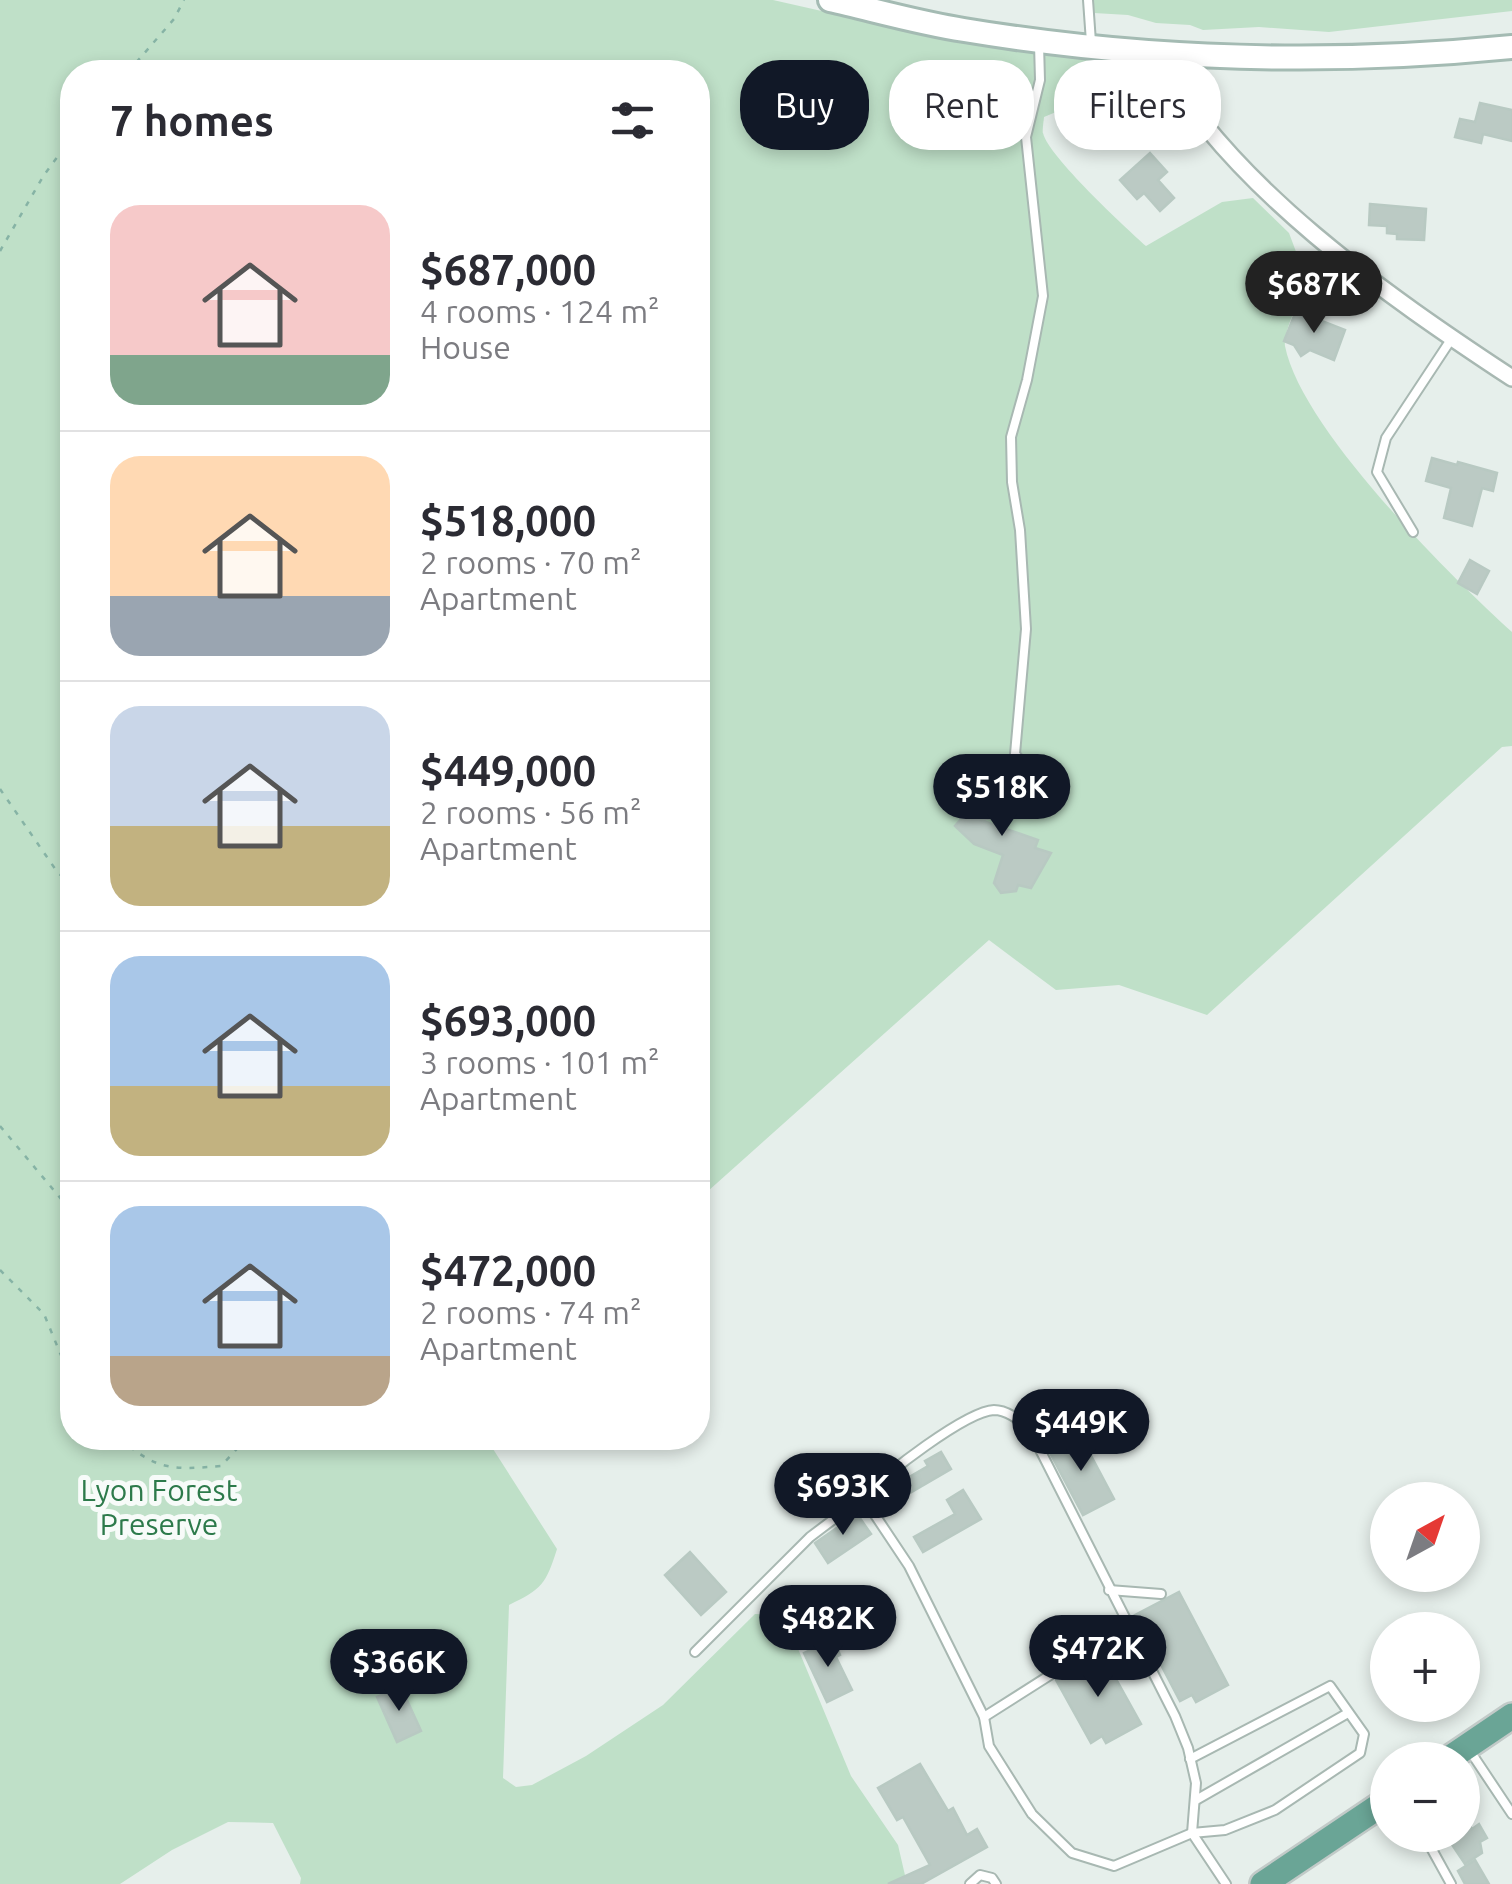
<!DOCTYPE html>
<html lang="en">
<head>
<meta charset="utf-8">
<style>
  :root { --surface:#fff; --page:#f7f7f7; --text:#2b2b33; --muted:#7c7c81; --line:#e1e1e2; --accent:#111827 }
  body { margin:0; font-family:Ubuntu,sans-serif; background:var(--page); color:var(--text); height:100vh; display:flex; flex-direction:column; font-size:38px; white-space:nowrap }
  * { box-sizing:border-box; margin:0 }
  p { font-size:32px; color:var(--muted) }
  .icon { flex:none; width:55px; height:55px; fill:none; stroke:currentColor; stroke-width:2; stroke-linecap:round; stroke-linejoin:round }
  .map { position:relative; flex:1; overflow:hidden }
  .drawer { position:absolute; left:60px; top:60px; width:650px; height:1390px; display:flex; flex-direction:column; background:var(--surface); border-radius:40px; box-shadow:0 5px 15px #0003 }
  .drawer>* { flex:none }
  .top-card { position:absolute; left:740px; top:60px; width:620px; height:90px; display:flex; gap:20px }
  .needle { width:65px; rotate:40deg }
  .fabs { position:absolute; left:1370px; top:1482px; display:grid; gap:20px }
  .fabs a { display:grid; place-items:center; width:110px; height:110px; border-radius:50%; background:var(--surface); box-shadow:0 5px 15px #0003; font-size:50px }
  .price { position:absolute; translate:-50% -85px; padding:0 22px; border-radius:35px; background:var(--accent); color:#fff; font-size:32px; line-height:65px; filter:drop-shadow(0 2px 5px #0008) }
  .price::after { content:''; position:absolute; left:50%; top:60px; width:30px; height:22px; margin-left:-15px; background:inherit; clip-path:polygon(0 0,100% 0,50% 100%) }
  .price.on { background:#222; color:#fff }
  ul { padding:0; list-style:none }
  li { display:flex; align-items:center; gap:30px; height:250px; padding:0 50px }
  li+li { border-top:2px solid var(--line) }
  li span { display:grid; place-items:center; flex:none; width:280px; height:200px; border-radius:30px; color:#555 }
  li>.icon { margin-inline-start:auto }
  span .icon { width:120px; height:120px; fill:#fffc; stroke-width:1 }
  li b { font-size:42px }
  h2 { display:flex; justify-content:space-between; align-items:center; height:120px; padding:0 50px; font-size:42px }
  .tag { padding:0 35px; border-radius:40px; background:var(--surface); box-shadow:0 5px 15px #0003; font-size:35px; line-height:90px }
  .tag.on { background:var(--accent); color:#fff }
  .map>svg:first-child { display:block }
</style>
</head>
<body>
<div class="map">
<svg width="1512" height="1884" viewBox="0 0 1512 1884">
  <rect width="100%" height="100%" fill="#e6efeb"/>
  <g fill="#bfe0c8">
    <path d="M0,0H773L826,12L1043,39L1104,59L1123,84L1044,117C1044,118 1042,133 1043,133C1048,156 1126,228 1146,246L1222,202L1253,198L1289,233L1307,281C1301,296 1283,332 1285,346C1301,428 1448,574 1512,632V746L1502,747L1207,1015L1119,985L1056,990L989,940L698,1200V72H72V1438H486L557,1549C546,1584 542,1589 509,1605L503,1778L516,1787L532,1785L586,1756L663,1705L755,1614L784,1615L851,1776L898,1845L907,1884H300L301,1878L273,1823L228,1822L172,1850L120,1884H0Z"/>
    <path d="M1092,0H1512V11L1329,32L1259,27L1203,30L1190,25L1156,23L1128,15L1094,13Z"/>
  </g>
  <g fill="#bbcac4" stroke="#b8c9c2" stroke-width="2.5">
    <path d="M1480,103L1512,110V141L1483,134L1481,143L1455,137L1460,119L1475,122Z"/>
    <path d="M1150,153L1167,172L1158,180L1174,198L1160,211L1144,193L1137,199L1120,180Z"/>
    <path d="M1370,204L1426,209L1424,240L1397,239V234L1387,233V226L1369,225Z"/>
    <path d="M1296,311L1345,330L1334,360L1310,350L1301,356L1294,345L1284,341Z"/>
    <path d="M1432,458L1457,465L1458,462L1497,473L1493,491L1482,488L1472,526L1444,518L1451,488L1426,481Z"/>
    <path d="M1470,560L1489,571L1477,594L1458,583Z"/>
    <path d="M981,778L990,779L1010,789L998,817L980,820L1038,840L1035,848L1051,853L1031,888L1018,885L1016,891L1001,893L994,883L1003,855L974,844L955,826L971,808Z"/>
    <path d="M1079,1433L1114,1499L1083,1515L1048,1449Z"/>
    <path d="M941,1452L951,1469L896,1501L889,1489L928,1466L925,1461Z"/>
    <path d="M963,1490L981,1519L923,1552L914,1537L955,1514L947,1500Z"/>
    <path d="M857,1514L871,1534L828,1563L815,1543Z"/>
    <path d="M690,1552L726,1592L701,1615L665,1575Z"/>
    <path d="M1179,1592L1228,1685L1196,1702L1192,1695L1180,1701L1135,1615Z"/>
    <path d="M833,1639L840,1655L836,1657L852,1690L827,1702L804,1653Z"/>
    <path d="M1101,1652L1141,1724L1106,1743L1102,1736L1091,1743L1056,1680Z"/>
    <path d="M401,1687L421,1731L397,1742L377,1697Z"/>
    <path d="M920,1764L948,1811L953,1808L967,1835L977,1829L987,1847L921,1884H888L930,1865L903,1817L897,1820L878,1788Z"/>
    <path d="M1462,1814L1472,1829L1479,1824L1487,1838L1480,1842L1482,1853L1465,1864L1449,1840L1462,1835Z"/>
    <path d="M1475,1860L1489,1884H1465L1458,1871Z"/>
  </g>
  <g fill="none" stroke-linecap="round" stroke-linejoin="round">
    <defs>
      <g id="lane">
        <path d="M1088,0L1091,42"/>
        <path d="M1413,532L1377,472L1386,438L1452,338"/>
        <path d="M1032,775L1015,754L1026,629L1020,530L1012,482L1011,437L1027,380L1043,296L1026,137L1040,80L1039,44"/>
        <path d="M863,1497C883,1475 967,1411 994,1410C1007,1410 1019,1420 1029,1428L1175,1716L1188,1748L1196,1783L1192,1833L1226,1884"/>
        <path d="M1109,1590L1161,1594"/>
        <path d="M695,1652L810,1537L863,1497L909,1566L984,1717L989,1746L1032,1814L1072,1853L1114,1866L1192,1833L1225,1830L1275,1810L1360,1753L1364,1734L1330,1686L1190,1759"/>
        <path d="M984,1717L1080,1656"/>
        <path d="M1470,1751L1512,1814"/>
        <path d="M1196,1800L1348,1713"/>
        <path d="M1424,1835L1451,1884"/>
        <path d="M970,1884L980,1875L992,1878L996,1884"/>
      </g>
      <path id="street" d="M1156,54C1230,187 1386,295 1512,378"/>
      <path id="secondary" d="M830,0C874,10 919,23 964,30C1144,60 1330,65 1512,47"/>
      <g id="primary">
        <path d="M1447,1760L1512,1716"/>
        <path d="M1263,1884L1388,1800"/>
      </g>
    </defs>
    <use href="#lane" stroke="#a8b8b2" stroke-width="12"/>
    <use href="#street" stroke="#a8b8b2" stroke-width="20"/>
    <use href="#secondary" stroke="#a4bbb3" stroke-width="28"/>
    <use href="#primary" stroke="#c2cac8" stroke-width="30"/>
    <g stroke="#86b3a5" stroke-width="2.5" stroke-dasharray="5 8" stroke-linecap="butt">
      <path d="M128,72L174,19L184,0"/>
      <path d="M0,251L44,175L72,137"/>
      <path d="M0,789L58,873L72,883"/>
      <path d="M0,1126L72,1212"/>
      <path d="M0,1270L44,1314L72,1382"/>
      <path d="M120,1438C156,1471 174,1470 221,1466L247,1438"/>
    </g>
    <use href="#lane" stroke="#fff" stroke-width="8"/>
    <use href="#street" stroke="#fff" stroke-width="15"/>
    <use href="#secondary" stroke="#fff" stroke-width="22"/>
    <use href="#primary" stroke="#6aa596" stroke-width="25"/>
  </g>
  <g text-anchor="middle" dominant-baseline="central" stroke-width="10" stroke-linejoin="round" paint-order="stroke">
    <g font-size="30" fill="#2d7a4b" stroke="#f7fbf9">
      <text x="159" y="1490">Lyon Forest<tspan x="159" dy="34">Preserve</tspan></text>
    </g>
  </g>
</svg>
<div class="fabs">
<a><svg class="needle" viewBox="-14 -14 28 28"><path d="M0-13l5 13h-10z" fill="#e53935"/><path d="M0 13l5-13h-10z" fill="#7c7c81"/></svg></a>
<a>+</a>
<a>−</a>
</div>
<b class="price on" style="left:1314px;top:336px">$687K</b>
<b class="price" style="left:1002px;top:839px">$518K</b>
<b class="price" style="left:1081px;top:1474px">$449K</b>
<b class="price" style="left:843px;top:1538px">$693K</b>
<b class="price" style="left:828px;top:1670px">$482K</b>
<b class="price" style="left:1098px;top:1700px">$472K</b>
<b class="price" style="left:399px;top:1714px">$366K</b>
<div class="top-card">
<a class="tag on">Buy</a>
<a class="tag">Rent</a>
<a class="tag">Filters</a>
</div>
<section class="drawer">
<h2>7 homes<svg class="icon" aria-label="filters" viewBox="0 0 24 24"><path d="M4 7h16M4 17h16"/><circle cx="9" cy="7" r="2"/><circle cx="15" cy="17" r="2"/></svg></h2>
<ul>
<li><span style="background:linear-gradient(#f6c9c9 75%,#7fa58c 0)"><svg class="icon" aria-label="home" viewBox="0 0 24 24"><path d="M3 11l9-7 9 7M6 9v11h12V9"/></svg></span><div><b>$687,000</b><p>4 rooms · 124 m²</p><p>House</p></div></li>
<li><span style="background:linear-gradient(#ffd9b3 70%,#9aa5b1 0)"><svg class="icon" aria-label="home" viewBox="0 0 24 24"><path d="M3 11l9-7 9 7M6 9v11h12V9"/></svg></span><div><b>$518,000</b><p>2 rooms · 70 m²</p><p>Apartment</p></div></li>
<li><span style="background:linear-gradient(#c9d6e8 60%,#c2b280 0)"><svg class="icon" aria-label="home" viewBox="0 0 24 24"><path d="M3 11l9-7 9 7M6 9v11h12V9"/></svg></span><div><b>$449,000</b><p>2 rooms · 56 m²</p><p>Apartment</p></div></li>
<li><span style="background:linear-gradient(#a9c7e8 65%,#c2b280 0)"><svg class="icon" aria-label="home" viewBox="0 0 24 24"><path d="M3 11l9-7 9 7M6 9v11h12V9"/></svg></span><div><b>$693,000</b><p>3 rooms · 101 m²</p><p>Apartment</p></div></li>
<li><span style="background:linear-gradient(#a9c7e8 75%,#b9a48a 0)"><svg class="icon" aria-label="home" viewBox="0 0 24 24"><path d="M3 11l9-7 9 7M6 9v11h12V9"/></svg></span><div><b>$472,000</b><p>2 rooms · 74 m²</p><p>Apartment</p></div></li>
</ul>
</section>
</div>
</body>
</html>
